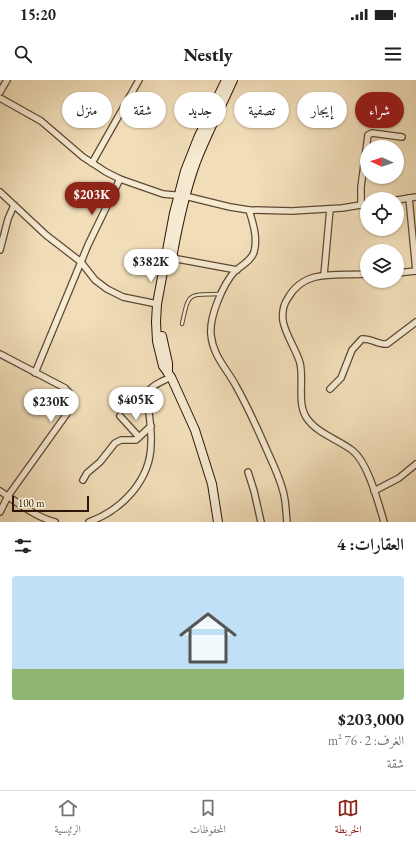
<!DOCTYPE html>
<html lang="ar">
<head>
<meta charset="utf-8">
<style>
  :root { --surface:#fff; --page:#f2f2f2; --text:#202124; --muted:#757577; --line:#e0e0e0; --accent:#8f2418 }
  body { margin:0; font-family:"EB Garamond",Amiri,serif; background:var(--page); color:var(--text); direction:rtl; height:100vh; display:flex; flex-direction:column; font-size:15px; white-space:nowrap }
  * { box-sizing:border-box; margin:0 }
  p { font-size:13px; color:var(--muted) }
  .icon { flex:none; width:22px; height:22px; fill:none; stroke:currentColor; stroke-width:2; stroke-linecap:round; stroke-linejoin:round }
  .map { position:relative; height:442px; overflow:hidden; direction:ltr }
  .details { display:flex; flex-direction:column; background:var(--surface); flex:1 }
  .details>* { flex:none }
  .guide { position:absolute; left:12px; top:12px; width:392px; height:36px; direction:rtl; display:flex; gap:8px }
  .needle { width:26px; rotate:273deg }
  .controls { position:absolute; left:360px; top:60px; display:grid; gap:8px }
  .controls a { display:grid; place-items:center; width:44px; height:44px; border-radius:50%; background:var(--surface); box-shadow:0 1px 3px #0004; font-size:20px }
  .scale { position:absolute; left:12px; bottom:10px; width:77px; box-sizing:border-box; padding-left:4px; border:2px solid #2b1607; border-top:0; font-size:11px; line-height:14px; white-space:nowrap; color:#2b1607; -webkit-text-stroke:3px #f6ead2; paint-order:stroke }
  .price { position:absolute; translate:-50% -34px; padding:0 9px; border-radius:14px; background:#fff; color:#222; font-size:13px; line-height:26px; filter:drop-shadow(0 1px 2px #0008) }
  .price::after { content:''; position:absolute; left:50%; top:24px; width:12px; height:9px; margin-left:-6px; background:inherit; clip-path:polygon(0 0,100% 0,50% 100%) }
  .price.active { background:var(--accent); color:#fff }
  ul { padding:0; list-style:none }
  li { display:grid; align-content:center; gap:8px; height:212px; padding:0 12px }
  li span { display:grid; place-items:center; height:124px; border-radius:4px; color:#555 }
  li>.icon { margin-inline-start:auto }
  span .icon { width:72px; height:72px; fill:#fffc; stroke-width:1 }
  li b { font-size:17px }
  h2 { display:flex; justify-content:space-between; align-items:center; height:48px; padding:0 12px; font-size:17px }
  .tag { padding:0 14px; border-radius:18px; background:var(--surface); box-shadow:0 1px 3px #0004; font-size:14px; line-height:36px }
  .tag.active { background:var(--accent); color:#fff }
  .status { display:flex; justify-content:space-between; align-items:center; height:28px; padding:0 20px; background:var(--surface); direction:ltr }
  .status svg { height:11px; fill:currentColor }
  header { display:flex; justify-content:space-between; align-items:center; height:52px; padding:0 12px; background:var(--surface); font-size:18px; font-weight:800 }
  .dock { display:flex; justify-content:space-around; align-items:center; height:56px; border-top:1px solid var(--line); background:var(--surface); font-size:11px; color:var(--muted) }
  .dock a { display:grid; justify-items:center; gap:2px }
  .dock .active { color:var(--accent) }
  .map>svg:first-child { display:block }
</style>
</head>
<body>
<div class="status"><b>15:20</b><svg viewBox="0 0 49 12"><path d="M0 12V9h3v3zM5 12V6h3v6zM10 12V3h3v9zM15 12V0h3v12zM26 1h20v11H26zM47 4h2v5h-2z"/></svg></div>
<header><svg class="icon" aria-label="menu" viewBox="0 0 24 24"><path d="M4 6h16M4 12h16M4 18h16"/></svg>Nestly<svg class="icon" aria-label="search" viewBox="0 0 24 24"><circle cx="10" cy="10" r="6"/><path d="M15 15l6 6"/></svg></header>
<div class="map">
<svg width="416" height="442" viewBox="0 0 416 442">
  <rect width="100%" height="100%" fill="#f1deb9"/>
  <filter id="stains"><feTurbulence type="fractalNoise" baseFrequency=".005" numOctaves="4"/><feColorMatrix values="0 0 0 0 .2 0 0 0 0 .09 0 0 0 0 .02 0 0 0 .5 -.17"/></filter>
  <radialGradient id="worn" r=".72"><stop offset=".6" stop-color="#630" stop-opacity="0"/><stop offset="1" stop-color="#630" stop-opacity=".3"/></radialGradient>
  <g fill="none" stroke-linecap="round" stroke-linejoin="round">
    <defs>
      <path id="lane" d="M182,244C189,211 188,215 220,214"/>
      <g id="street">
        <path d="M0,12L7,0"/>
        <path d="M0,18L41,41L83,77L106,92L120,99L163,114L185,116L230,127L249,130L292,131L342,128L367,124"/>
        <path d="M92,83L139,0"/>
        <path d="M0,112L46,155L81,182L95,200L107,209L123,217L157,224"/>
        <path d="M409,118L416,191"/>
        <path d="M397,120L416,117"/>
        <path d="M361,125V107L368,55L372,53L402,57"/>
        <path d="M249,130C253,143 258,158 254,172C251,181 242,185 235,191C223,204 209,237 211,255C213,276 227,289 236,306C249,329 259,352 269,375C275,388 281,401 284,415C286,424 286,433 287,442"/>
        <path d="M0,170L8,139L14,125"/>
        <path d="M172,178L237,190"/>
        <path d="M397,193L416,191"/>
        <path d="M367,194C337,196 305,188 288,218C283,225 282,233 283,241C286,256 296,269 300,283C304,300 297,322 306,337C317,354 338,359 353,371C368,383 378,422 384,442"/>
        <path d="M324,195L330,129"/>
        <path d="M0,274L65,308L72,316L73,323L66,335L8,416L0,432"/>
        <path d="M35,293L88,165L120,99"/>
        <path d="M330,309L341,298L352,270L362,259C371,258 378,265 387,264L416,242"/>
        <path d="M120,336L139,357"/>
        <path d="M248,392L254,411L261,442"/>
        <path d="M83,400L87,393L100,382L115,363L121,360H136L151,346"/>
        <path d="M0,411C17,422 35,437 55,442"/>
        <path d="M374,411L399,398L416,384"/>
        <path d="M89,442C122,430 151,400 151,363C152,347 148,331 147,314C151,305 163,301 171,297"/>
      </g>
      <g id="secondary">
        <path d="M171,184C177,149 184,115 196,82C207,54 221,27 233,0"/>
        <path d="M162,256L168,283V293"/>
        <path d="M218,442L212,404L195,350L171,297L163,286L157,261L156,242L157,224L174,133L185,91L198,58L226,0"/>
      </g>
    </defs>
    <use href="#lane" stroke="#5c4834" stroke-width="4.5"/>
    <use href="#street" stroke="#5c4834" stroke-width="8"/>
    <use href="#secondary" stroke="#2b1607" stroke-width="10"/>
    <use href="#lane" stroke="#f6ead2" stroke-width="2.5"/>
    <use href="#street" stroke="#f6ead2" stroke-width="5.5"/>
    <use href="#secondary" stroke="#f6ead2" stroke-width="8"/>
  </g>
  <rect width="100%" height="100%" filter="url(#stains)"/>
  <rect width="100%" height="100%" fill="url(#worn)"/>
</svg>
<div class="controls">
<a><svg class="needle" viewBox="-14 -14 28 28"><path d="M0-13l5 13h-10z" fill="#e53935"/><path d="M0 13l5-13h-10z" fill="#757577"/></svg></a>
<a><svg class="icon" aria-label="locate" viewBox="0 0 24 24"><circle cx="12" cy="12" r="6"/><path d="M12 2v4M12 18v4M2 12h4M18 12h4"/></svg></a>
<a><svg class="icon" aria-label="layers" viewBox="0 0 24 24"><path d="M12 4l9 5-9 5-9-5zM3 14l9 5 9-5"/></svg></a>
</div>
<div class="scale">100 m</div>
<b class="price active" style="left:92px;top:136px">$203K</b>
<b class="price" style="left:151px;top:203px">$382K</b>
<b class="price" style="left:136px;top:341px">$405K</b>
<b class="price" style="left:51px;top:343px">$230K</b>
<div class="guide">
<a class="tag active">شراء</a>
<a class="tag">إيجار</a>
<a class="tag">تصفية</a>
<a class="tag">جديد</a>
<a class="tag">شقة</a>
<a class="tag">منزل</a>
</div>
</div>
<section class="details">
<h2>العقارات: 4<svg class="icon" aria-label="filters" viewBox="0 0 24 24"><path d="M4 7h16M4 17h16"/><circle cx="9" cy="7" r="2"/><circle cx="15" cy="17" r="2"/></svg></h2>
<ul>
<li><span style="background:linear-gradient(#bfe0f5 75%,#8fb573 0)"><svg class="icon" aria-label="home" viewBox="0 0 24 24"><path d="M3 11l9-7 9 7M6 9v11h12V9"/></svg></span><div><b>$203,000</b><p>الغرف: 2 · 76 m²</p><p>شقة</p></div></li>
</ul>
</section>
<nav class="dock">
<a class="active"><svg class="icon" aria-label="map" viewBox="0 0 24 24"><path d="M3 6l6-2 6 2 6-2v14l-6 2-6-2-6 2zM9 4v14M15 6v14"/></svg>الخريطة</a>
<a><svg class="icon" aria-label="saved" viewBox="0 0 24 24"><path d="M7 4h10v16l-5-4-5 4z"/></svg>المحفوظات</a>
<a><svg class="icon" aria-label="home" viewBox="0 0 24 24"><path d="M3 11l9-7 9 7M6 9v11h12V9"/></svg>الرئيسية</a>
</nav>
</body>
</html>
